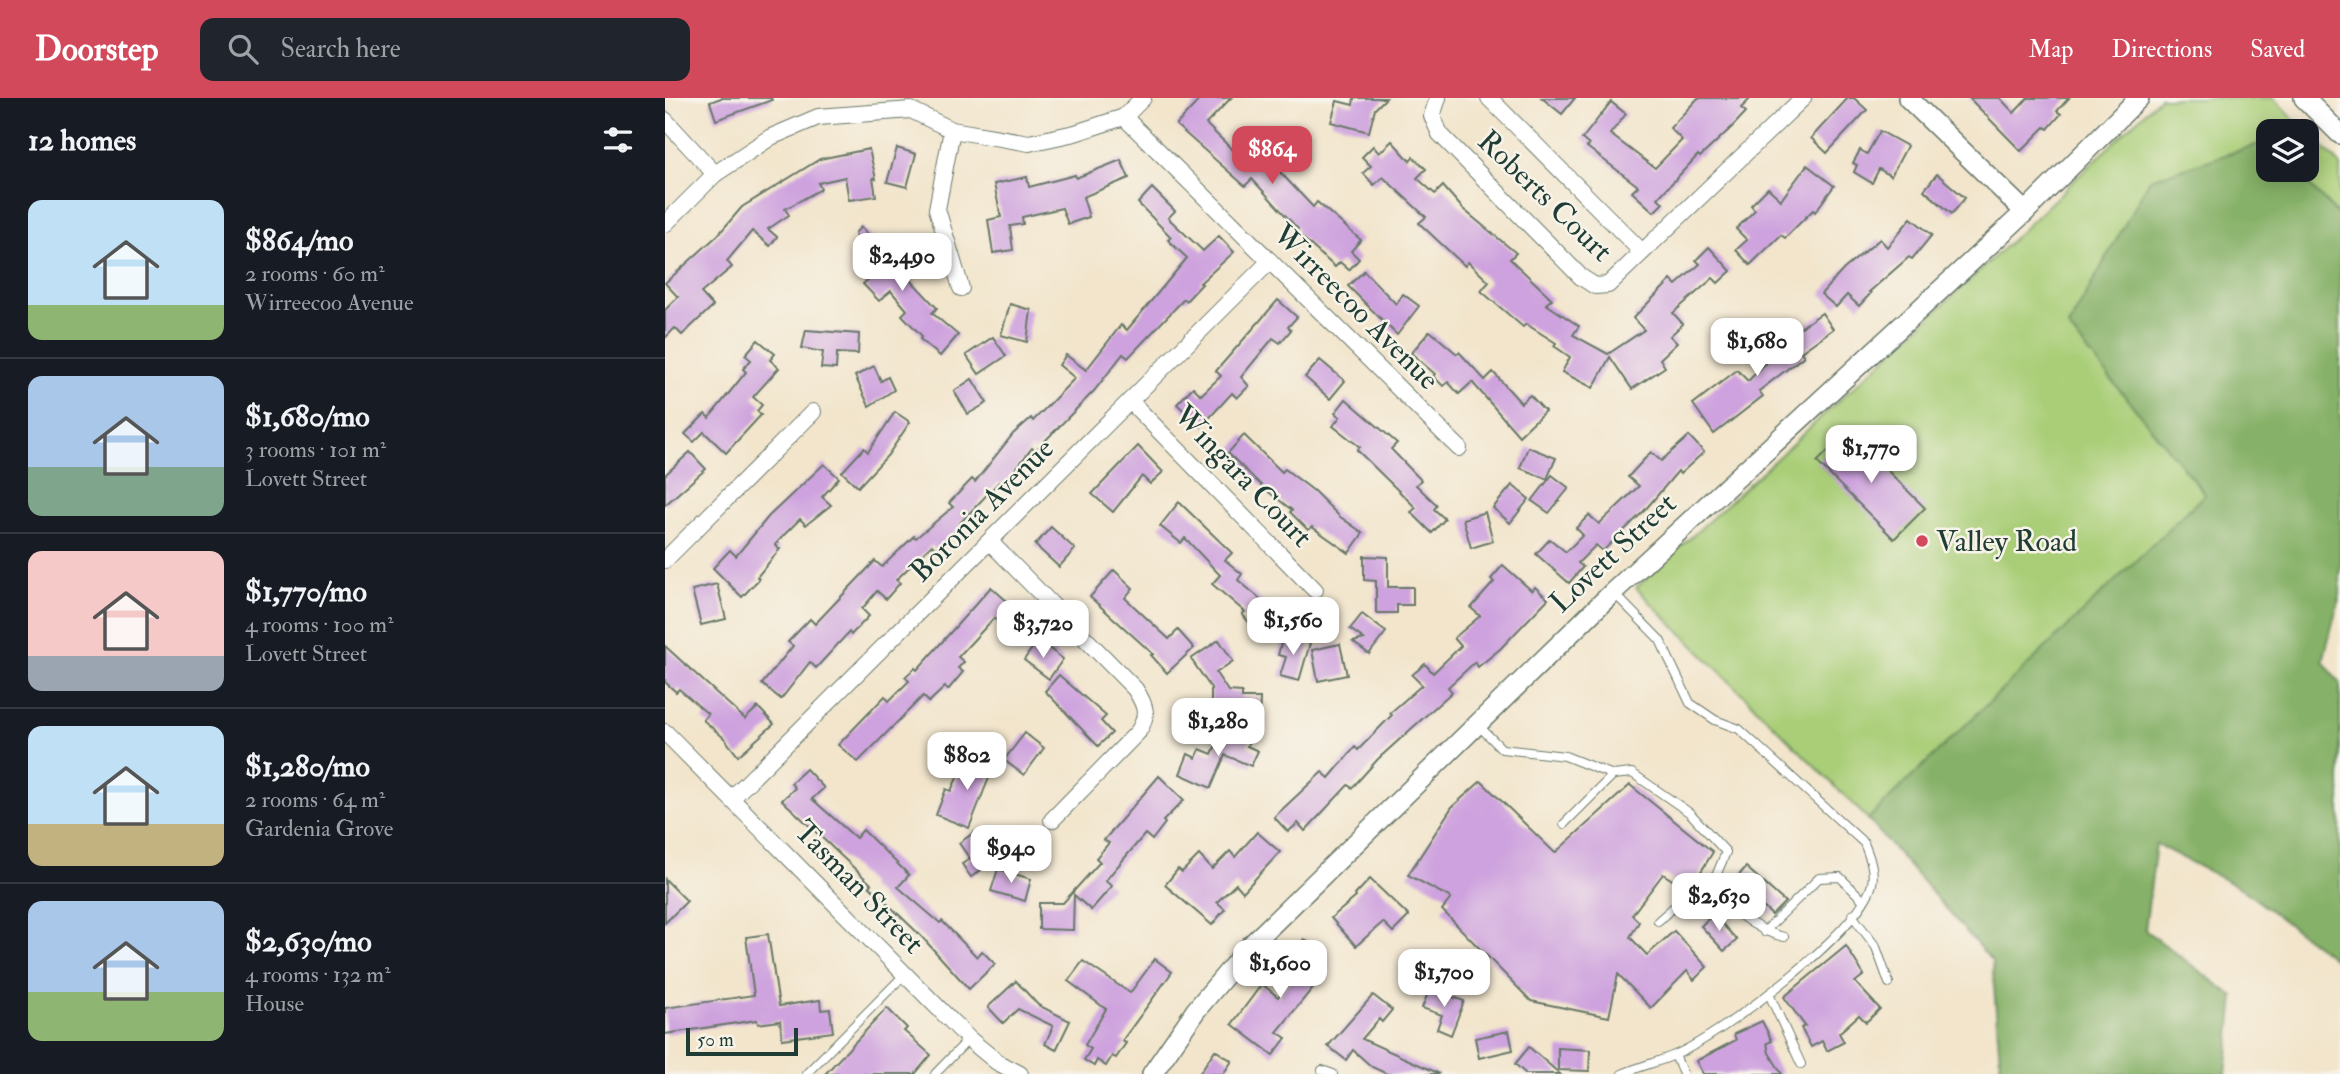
<!DOCTYPE html>
<html lang="en">
<head>
<meta charset="utf-8">
<style>
  :root { --surface:#171b24; --page:#20242c; --text:#f1f3f6; --muted:#9ea1a6; --line:#363941; --accent:#d1495b }
  body { margin:0; font-family:"IM FELL Double Pica",serif; background:var(--page); color:var(--text); height:100vh; display:flex; flex-direction:column; font-size:26px; white-space:nowrap }
  * { box-sizing:border-box; margin:0 }
  p { font-size:23px; color:var(--muted) }
  .icon { flex:none; width:38px; height:38px; fill:none; stroke:currentColor; stroke-width:2; stroke-linecap:round; stroke-linejoin:round }
  .map { position:relative; flex:1; overflow:hidden }
  .sheet { display:flex; flex-direction:column; background:var(--surface); width:665px }
  .sheet>* { flex:none }
  .controls { position:absolute; left:1591px; top:21px; display:grid; gap:14px }
  .controls a { display:grid; place-items:center; width:63px; height:63px; border-radius:14px; background:var(--surface); box-shadow:0 4px 18px #0003; font-size:35px }
  .scale { position:absolute; left:21px; bottom:18px; width:112px; box-sizing:border-box; padding-left:7px; border:4px solid #1f3d34; border-top:0; font-size:19px; line-height:24px; white-space:nowrap; color:#1f3d34; -webkit-text-stroke:5px #f7f3e8; paint-order:stroke }
  .price { position:absolute; translate:-50% -60px; padding:0 16px; border-radius:14px; background:#fff; color:#222; font-size:23px; line-height:46px; filter:drop-shadow(0 2px 4px #0008) }
  .price::after { content:''; position:absolute; left:50%; top:42px; width:21px; height:16px; margin-left:-10px; background:inherit; clip-path:polygon(0 0,100% 0,50% 100%) }
  .price.on { background:var(--accent); color:#fff }
  ul { padding:0; list-style:none }
  li { display:flex; align-items:center; gap:21px; height:175px; padding:0 28px }
  li+li { border-top:2px solid var(--line) }
  li span { display:grid; place-items:center; flex:none; width:196px; height:140px; border-radius:14px; color:#555 }
  li>.icon { margin-inline-start:auto }
  span .icon { width:84px; height:84px; fill:#fffc; stroke-width:1 }
  li b { font-size:30px }
  h2 { display:flex; justify-content:space-between; align-items:center; height:84px; padding:0 28px; font-size:30px }
  header { display:flex; align-items:center; gap:42px; box-sizing:border-box; height:98px; padding:0 35px; background:var(--accent); color:#fff }
  header strong { font-size:33px }
  nav { display:flex; gap:38px; margin-inline-start:auto; font-size:24px }
  .search { width:490px; height:63px; background:var(--page); display:flex; align-items:center; gap:18px; box-sizing:border-box; padding:0 24px; border-radius:14px; color:var(--muted); font-size:26px }
  main { display:flex; flex:1; min-height:0 }
  .map>svg:first-child { display:block }
</style>
</head>
<body>
<header>
<strong>Doorstep</strong>
<div class="search"><svg class="icon" aria-label="search" viewBox="0 0 24 24"><circle cx="10" cy="10" r="6"/><path d="M15 15l6 6"/></svg>Search here</div>
<nav><a>Map</a><a>Directions</a><a>Saved</a></nav>
</header>
<main>
<section class="sheet">
<h2>12 homes<svg class="icon" aria-label="filters" viewBox="0 0 24 24"><path d="M4 7h16M4 17h16"/><circle cx="9" cy="7" r="2"/><circle cx="15" cy="17" r="2"/></svg></h2>
<ul>
<li><span style="background:linear-gradient(#bfe0f5 75%,#8fb573 0)"><svg class="icon" aria-label="home" viewBox="0 0 24 24"><path d="M3 11l9-7 9 7M6 9v11h12V9"/></svg></span><div><b>$864/mo</b><p>2 rooms · 60 m²</p><p>Wirreecoo Avenue</p></div></li>
<li><span style="background:linear-gradient(#a9c7e8 65%,#7fa58c 0)"><svg class="icon" aria-label="home" viewBox="0 0 24 24"><path d="M3 11l9-7 9 7M6 9v11h12V9"/></svg></span><div><b>$1,680/mo</b><p>3 rooms · 101 m²</p><p>Lovett Street</p></div></li>
<li><span style="background:linear-gradient(#f6c9c9 75%,#9aa5b1 0)"><svg class="icon" aria-label="home" viewBox="0 0 24 24"><path d="M3 11l9-7 9 7M6 9v11h12V9"/></svg></span><div><b>$1,770/mo</b><p>4 rooms · 100 m²</p><p>Lovett Street</p></div></li>
<li><span style="background:linear-gradient(#bfe0f5 70%,#c2b280 0)"><svg class="icon" aria-label="home" viewBox="0 0 24 24"><path d="M3 11l9-7 9 7M6 9v11h12V9"/></svg></span><div><b>$1,280/mo</b><p>2 rooms · 64 m²</p><p>Gardenia Grove</p></div></li>
<li><span style="background:linear-gradient(#a9c7e8 65%,#8fb573 0)"><svg class="icon" aria-label="home" viewBox="0 0 24 24"><path d="M3 11l9-7 9 7M6 9v11h12V9"/></svg></span><div><b>$2,630/mo</b><p>4 rooms · 132 m²</p><p>House</p></div></li>
</ul>
</section>
<div class="map">
<svg width="1675" height="976" viewBox="0 0 1675 976">
  <rect width="100%" height="100%" fill="#f7f3e8"/>
  <filter id="ink" filterUnits="userSpaceOnUse"><feTurbulence type="fractalNoise" baseFrequency=".0143" numOctaves="2"/><feDisplacementMap in="SourceGraphic" scale="14" xChannelSelector="R" yChannelSelector="G"/><feConvolveMatrix kernelMatrix="1 2 1 2 8 2 1 2 1" color-interpolation-filters="sRGB"/></filter>
  <filter id="wash" filterUnits="userSpaceOnUse"><feTurbulence type="fractalNoise" baseFrequency=".00686" numOctaves="4" result="noise"/><feDisplacementMap in="SourceGraphic" scale="28" xChannelSelector="R" yChannelSelector="G"/><feGaussianBlur stdDeviation="1.57" result="paint"/><feColorMatrix in="noise" values="0 0 0 0 0 0 0 0 0 0 0 0 0 0 0 0 0 1.4 0 .05"/><feComposite in="paint" operator="in"/></filter>
  <g filter="url(#wash)">
    <rect width="100%" height="100%" fill="#f2e5cc"/>
    <path fill="#a9ce77" stroke="#648656" stroke-width="2" d="M1495,0H1608L1641,33H1603V72H1642V33L1675,66V497L1327,863L1203,721L971,490L1320,168Z"/>
    <path fill="#86b168" stroke="#52774e" stroke-width="2" d="M1603,43V72H1630L1675,119V497L1658,563L1675,585V865L1576,790L1491,746L1480,832L1569,899L1561,976H1336L1327,863L1203,721L1540,396L1403,229L1485,81Z"/>
    <g id="blocks">
      <g fill="#cea2de">
        <path d="M56,0H106L107,2L51,22L45,4Z"/>
        <path d="M536,0H566L541,26L576,60L592,42L617,66L612,71L648,109L652,104L696,142L686,153L694,161L684,172L675,164L670,169L631,134L633,131L587,81L580,88L511,27Z"/>
        <path d="M689,0H721L710,11L704,34L666,24L672,3L688,7Z"/>
        <path d="M877,0H910L897,16Z"/>
        <path d="M1033,0H1086L1076,10L1081,14L1067,29L1035,59L1033,57L993,100L998,105L989,114L967,94L973,88L922,49L924,47L917,41L946,4L961,16L945,36L990,70L1017,42L1005,30Z"/>
        <path d="M1183,0H1189L1202,12L1162,55L1146,40Z"/>
        <path d="M1304,0H1335L1349,15L1363,0H1404L1392,13L1396,16L1383,31L1380,29L1356,53Z"/>
        <path d="M1215,33L1242,48L1226,78L1214,71L1207,85L1189,74L1192,67L1188,65L1195,52L1202,56Z"/>
        <path d="M727,43L745,63L748,59L761,71L752,80L770,96L778,88L798,111L851,155L845,161L887,201L881,206L914,228L908,237L943,256L979,232L968,220L1006,182L1011,187L1035,166L1031,162L1044,149L1066,173L1053,185L1048,180L1008,215L1018,226L1005,238L1012,245L995,261L1000,269L967,291L945,259L928,290L897,274L905,259L889,248L891,245L861,226L858,229L816,193L824,184L803,164L800,168L754,125L761,119L718,79L709,87L698,75L706,68L697,59L708,48L714,55Z"/>
        <path d="M232,50L251,56L242,89L222,84Z"/>
        <path d="M204,51L211,81L208,80L211,98L184,102L180,79L153,85L156,91L120,111L124,117L103,131L112,139L105,148L87,133L62,163L67,169L36,195L48,208L17,237L10,230L0,240V212L13,199L0,185L53,137L77,109L155,61Z"/>
        <path d="M456,62L464,80L418,99L424,119L403,126L397,110L357,119L358,126L345,128L348,152L328,155L323,122L336,119L329,86L362,79L364,89L410,77L411,80Z"/>
        <path d="M1142,67L1169,88L1150,114L1148,112L1120,140L1116,137L1085,167L1071,152L1082,142L1071,131L1090,112L1086,107L1103,90L1116,102Z"/>
        <path d="M1272,76L1300,100L1287,116L1259,92Z"/>
        <path d="M487,90L510,113L503,120L538,153L554,138L569,154L535,185L537,186L521,203L519,201L463,260L458,256L429,293L370,353L367,350L338,387L334,384L294,426L296,428L270,451L267,447L231,482L235,485L221,501L212,493L197,511L204,518L186,537L184,534L151,570L145,564L116,601L97,586L128,548L123,544L145,521L150,526L210,463L217,469L249,438L251,440L288,409L284,405L307,381L310,384L348,336L366,320L368,323L410,280L394,267L401,257L421,272L456,227L462,232L522,160L503,142L506,139L473,105Z"/>
        <path d="M1246,120L1267,137L1247,161L1244,159L1204,194L1206,195L1194,208L1182,197L1171,209L1156,196L1179,171L1215,141L1222,149Z"/>
        <path d="M196,129L272,210L267,215L293,237L275,258L255,241L257,238L237,217L242,212L226,193L214,203L198,186L206,179L195,167L190,135Z"/>
        <path d="M699,173L731,206L738,196L754,208L732,237L683,188Z"/>
        <path d="M613,202L632,219L623,229L626,232L615,245L608,240L576,279L584,288L572,300L567,295L536,329L512,306L528,289L536,297L556,278L551,273Z"/>
        <path d="M345,206L366,212L362,244L336,237Z"/>
        <path d="M1157,215L1168,231L1136,254L1139,258L1094,293L1098,298L1049,336L1028,306L1072,272L1083,283L1135,230Z"/>
        <path d="M141,232L194,236L193,256L172,255L171,271L156,270L158,254L137,250Z"/>
        <path d="M765,233L792,256L794,254L820,282L828,274L856,305L865,297L880,313L854,338L807,284L794,296L783,284L778,288L768,278L770,276L746,255Z"/>
        <path d="M328,239L341,258L314,276L301,257Z"/>
        <path d="M93,242L110,256L105,262L114,270L88,299L97,307L92,313L96,317L61,355L39,334L29,344L20,336L40,316L44,320L81,274L78,271L86,262L80,257Z"/>
        <path d="M655,262L680,283L665,301L640,279Z"/>
        <path d="M209,268L216,283L223,279L229,292L204,308L190,278Z"/>
        <path d="M307,281L322,305L303,316L289,293Z"/>
        <path d="M681,301L732,345L726,351L756,382L751,387L772,407L769,411L780,421L767,435L746,414L751,410L692,352L695,349L668,328L675,319L670,315Z"/>
        <path d="M230,314L245,324L223,357L193,389L177,374L199,350L203,354Z"/>
        <path d="M1183,333L1260,410L1229,441L1152,364Z"/>
        <path d="M579,337L617,374L620,371L649,393L674,418L698,435L684,455L647,429L643,432L625,414L627,412L601,392L563,355Z"/>
        <path d="M1024,338L1039,354L1015,376L1013,373L980,412L938,453L931,447L913,465L918,469L904,485L871,456L885,441L901,454L918,437L911,430L924,417L934,426L974,388L963,379L986,354L996,363Z"/>
        <path d="M473,348L498,374L485,386L477,378L448,414L427,396Z"/>
        <path d="M863,349L891,360L882,381L855,370Z"/>
        <path d="M25,354L41,371L0,407V377Z"/>
        <path d="M159,366L174,380L157,399L166,407L141,427L135,421L118,438L110,447L115,451L92,479L94,481L77,499L48,470L65,452L71,458L104,418Z"/>
        <path d="M887,377L904,390L884,415L867,403Z"/>
        <path d="M847,387L864,401L845,425L828,410Z"/>
        <path d="M514,404L567,455L560,462L577,476L573,482L592,498L616,526L598,541L577,516L580,514L547,486L555,477L520,440L516,445L495,428Z"/>
        <path d="M820,414L828,443L806,450L798,421Z"/>
        <path d="M386,429L410,451L394,469L370,447Z"/>
        <path d="M699,458L723,459V489H748V507H732V515H711V483L699,482Z"/>
        <path d="M838,467L867,493L870,489L883,501L835,551L813,569L810,564L783,589L787,594L713,661L687,690L683,687L640,733L633,725L623,734L609,719L657,674L664,680L690,649L693,652L727,617L725,615L757,587L747,577L760,566L768,575L796,548L789,540L815,518L806,510L829,484L826,481Z"/>
        <path d="M449,472L468,490L460,500L504,541L513,532L529,550L502,575L486,557L488,556L425,499Z"/>
        <path d="M52,486L61,521L36,527L27,492Z"/>
        <path d="M326,489L351,511L336,527L329,520L293,559L299,564L293,570L298,574L283,592L280,589L264,604L258,598L193,664L173,647L220,598L224,603L244,583L240,579L250,570L252,572Z"/>
        <path d="M697,516L721,534L704,556L688,544L699,541L685,531Z"/>
        <path d="M618,538L645,545L634,583L615,578L621,559L613,557Z"/>
        <path d="M373,542L398,561L384,581L359,562Z"/>
        <path d="M554,542L568,563L551,575L563,593L577,594V600H595L594,622L546,621V590L526,561Z"/>
        <path d="M675,546L682,577L653,583L647,552Z"/>
        <path d="M0,548L80,621L93,609L109,626L73,658L59,640L38,622L43,616L14,591L11,594L0,584Z"/>
        <path d="M394,577L441,618L436,623L447,635L433,648L380,593Z"/>
        <path d="M559,629L585,641L582,648L593,653L586,668L560,657L546,690L515,676L523,656L531,660L535,651L547,656Z"/>
        <path d="M360,635L379,650L359,677L339,662Z"/>
        <path d="M312,654L331,662L304,730L271,717L281,691L286,693L297,669L304,673Z"/>
        <path d="M141,671L159,690L147,701L191,740L198,732L244,777L233,789L275,825L277,823L312,859L317,853L330,866L304,891L257,839L204,788L206,786L117,702L130,690L126,685Z"/>
        <path d="M494,678L519,702L498,723L500,725L487,742L480,736L440,783L447,788L426,812L409,797L408,832L374,831V805H398L435,764L431,760L444,745L439,742Z"/>
        <path d="M816,683L890,755L965,687L1048,754L1032,780L1020,790L998,776L967,817L974,824L965,839L982,857L1009,833L1042,869L1029,882L1022,873L986,910L953,876L944,919L866,903L777,812L786,800L743,777L787,709Z"/>
        <path d="M310,734L322,752L329,747L336,758L306,779L297,766L305,761L294,745Z"/>
        <path d="M592,734L615,754L578,794L571,786L552,804L560,811L547,827L500,787L513,771L517,774L534,757L547,771L565,753L570,759Z"/>
        <path d="M1081,769L1120,804L1107,817L1069,783Z"/>
        <path d="M333,771L366,781L360,803L326,793Z"/>
        <path d="M0,781L22,803L0,825Z"/>
        <path d="M705,781L744,818L728,834L718,824L691,848L666,820L691,799L690,797Z"/>
        <path d="M1048,816L1072,842L1059,853L1036,828Z"/>
        <path d="M103,836L114,908L155,902L156,912L165,911L168,934L117,941L115,923L93,926L92,922L0,936V910L89,897L81,839Z"/>
        <path d="M639,841L658,856L649,868L659,876L612,934L621,940L608,957L567,926L597,886L613,899L629,877L618,868Z"/>
        <path d="M1181,848L1199,877L1190,884L1215,911L1201,924L1194,917L1174,935L1179,944L1162,953L1157,943L1146,949L1136,930L1140,928L1119,899Z"/>
        <path d="M490,861L507,874L457,943L461,945L451,960L447,958L441,968L432,962L429,968L419,962L426,951L420,947L441,911L403,883L418,863L465,895Z"/>
        <path d="M351,883L373,907L405,923L391,952L380,946L388,928L353,911L338,925L323,909Z"/>
        <path d="M765,890L799,903L786,937L772,931L777,917L757,910Z"/>
        <path d="M708,897L727,912L717,924L714,921L697,941L775,976H722L707,969L688,952L681,962L663,948Z"/>
        <path d="M222,910L242,930L239,933L266,957L250,976H160Z"/>
        <path d="M1097,923L1107,943L1102,945L1104,955L1117,976H1038L1031,963L1071,942L1069,936Z"/>
        <path d="M844,933L848,952L814,960L810,940Z"/>
        <path d="M864,949L895,976H861L850,966Z"/>
        <path d="M893,950L925,952L924,973L893,972Z"/>
        <path d="M550,952L567,963L558,976H534Z"/>
      </g>
    </g>
  </g>
  <g filter="url(#ink)">
    <use href="#blocks" fill-opacity="0" stroke="#697869" stroke-width="2"/>
    <g fill="none" stroke-linecap="round" stroke-linejoin="round">
      <defs>
        <g id="service">
          <path d="M948,494L995,542L1025,605L1050,622L1074,631L1199,745C1204,758 1210,771 1207,786C1195,834 1058,935 1012,956C994,964 975,968 957,976"/>
          <path d="M813,627L837,651L900,658L948,677L967,675L1025,715L1061,754L1051,778C1053,808 1093,833 1119,839"/>
          <path d="M899,726L948,677"/>
          <path d="M1187,817L1211,849L1224,885"/>
          <path d="M993,823L1036,785L1051,778"/>
          <path d="M1099,834L1154,780L1175,779L1198,802"/>
          <path d="M1104,896L1136,966"/>
          <path d="M1010,957L1018,976"/>
          <path d="M657,972L668,976"/>
          <path d="M141,976L240,876"/>
          <path d="M270,976L304,941"/>
        </g>
        <g id="minor">
          <path d="M773,0L767,18L775,36L916,179L930,188L943,187L1138,0"/>
          <path d="M824,0L977,154"/>
          <path d="M459,19L794,350"/>
          <path d="M0,22L50,76"/>
          <path d="M287,32L272,111L296,190"/>
          <path d="M0,126L50,76L106,39L153,19L246,12L287,32L364,45L410,35L459,19L478,0"/>
          <path d="M465,303L650,492"/>
          <path d="M325,444L470,591C481,608 484,617 473,634L387,722"/>
          <path d="M0,462L148,314"/>
          <path d="M0,634L304,941L332,964L355,976"/>
          <path d="M67,700L605,163"/>
        </g>
        <g id="tertiary">
          <path d="M1243,0L1360,114"/>
          <path d="M1639,0L1675,36"/>
          <path d="M487,976L531,912L585,848L948,494L1360,114L1474,0"/>
        </g>
      </defs>
      <use href="#service" stroke="#697869" stroke-width="10"/>
      <use href="#minor" stroke="#697869" stroke-width="18"/>
      <use href="#tertiary" stroke="#697869" stroke-width="22"/>
      <use href="#service" stroke="#fff" stroke-width="8"/>
      <use href="#minor" stroke="#fff" stroke-width="16"/>
      <use href="#tertiary" stroke="#fff" stroke-width="19"/>
    </g>
  </g>
  <circle fill="#d1495b" stroke="#f7f3e8" stroke-width="2.5" cx="1257" cy="443" r="7"/>
  <g text-anchor="middle" dominant-baseline="central" stroke-width="5" stroke-linejoin="round" paint-order="stroke">
    <g font-size="30" fill="#1f3d34" stroke="#f7f3e8">
      <text transform="translate(880 98) rotate(44)">Roberts Court</text>
      <text transform="translate(691 209) rotate(45)">Wirreecoo Avenue</text>
      <text transform="translate(578 378) rotate(46)">Wingara Court</text>
      <text transform="translate(317 412) rotate(-45)">Boronia Avenue</text>
      <text transform="translate(948 455) rotate(-43)">Lovett Street</text>
      <text transform="translate(194 789) rotate(46)">Tasman Street</text>
    </g>
    <g font-size="30" fill="#1f3d34" stroke="#f7f3e8" text-anchor="start">
      <text x="1271" y="443">Valley Road</text>
    </g>
  </g>
</svg>
<div class="controls">
<a><svg class="icon" aria-label="layers" viewBox="0 0 24 24"><path d="M12 4l9 5-9 5-9-5zM3 14l9 5 9-5"/></svg></a>
</div>
<div class="scale">50 m</div>
<b class="price on" style="left:607px;top:88px">$864</b>
<b class="price" style="left:237px;top:195px">$2,490</b>
<b class="price" style="left:1092px;top:280px">$1,680</b>
<b class="price" style="left:1206px;top:387px">$1,770</b>
<b class="price" style="left:628px;top:559px">$1,560</b>
<b class="price" style="left:378px;top:562px">$3,720</b>
<b class="price" style="left:553px;top:660px">$1,280</b>
<b class="price" style="left:302px;top:694px">$802</b>
<b class="price" style="left:346px;top:787px">$940</b>
<b class="price" style="left:1054px;top:835px">$2,630</b>
<b class="price" style="left:615px;top:902px">$1,600</b>
<b class="price" style="left:779px;top:911px">$1,700</b>
</div>
</main>
</body>
</html>
